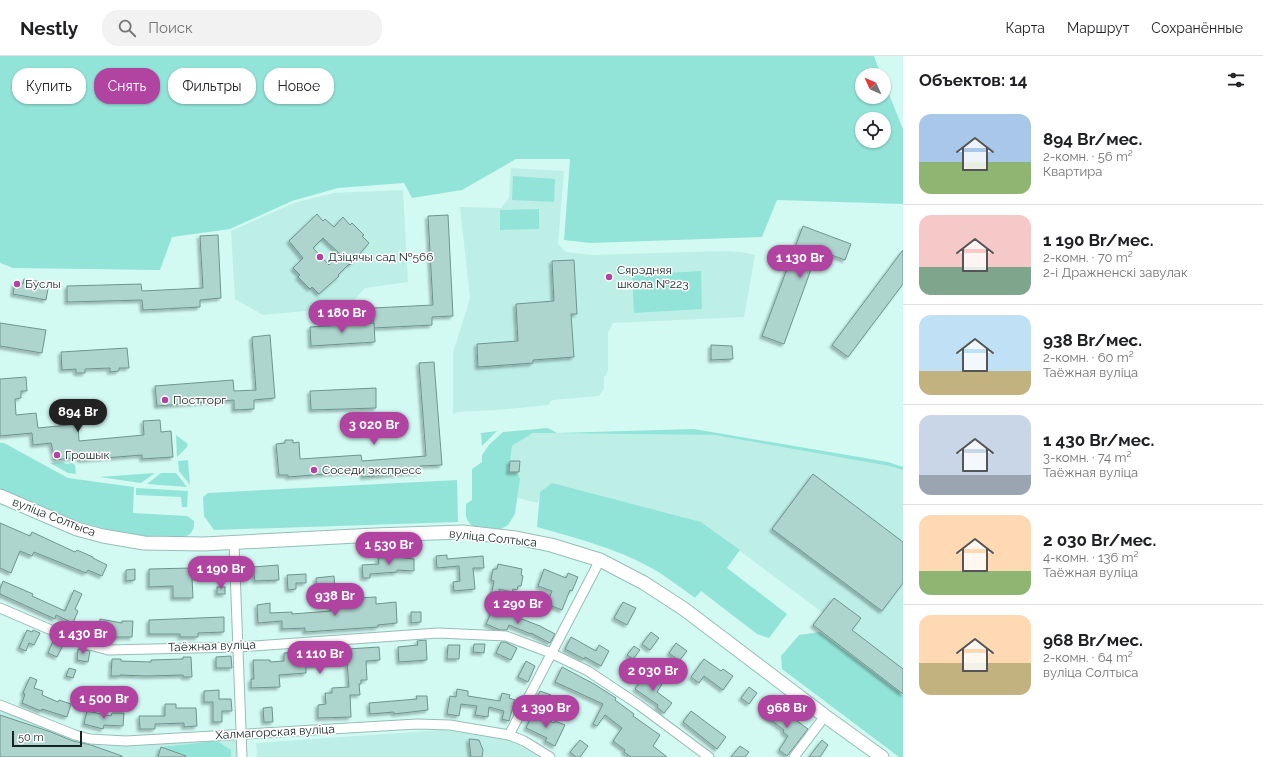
<!DOCTYPE html>
<html lang="ru">
<head>
<meta charset="utf-8">
<style>
  :root { --surface:#fff; --page:#f2f2f2; --text:#202124; --muted:#757577; --line:#e0e0e0; --accent:#b143a1 }
  body { margin:0; font-family:Raleway,sans-serif; background:var(--page); color:var(--text); height:100vh; display:flex; flex-direction:column; font-size:15px; white-space:nowrap }
  * { box-sizing:border-box; margin:0 }
  p { font-size:13px; color:var(--muted) }
  .icon { flex:none; width:22px; height:22px; fill:none; stroke:currentColor; stroke-width:2; stroke-linecap:round; stroke-linejoin:round }
  .map { position:relative; flex:1; overflow:hidden }
  .details { display:flex; flex-direction:column; background:var(--surface); width:360px }
  .details>* { flex:none }
  .hud { position:absolute; left:12px; top:12px; width:380px; height:36px; display:flex; gap:8px }
  .needle { width:26px; rotate:315deg }
  .tools { position:absolute; left:855px; top:12px; display:grid; gap:8px }
  .tools a { display:grid; place-items:center; width:36px; height:36px; border-radius:50%; background:var(--surface); box-shadow:0 1px 3px #0004; font-size:20px }
  .scale { position:absolute; left:12px; bottom:10px; width:70px; box-sizing:border-box; padding-left:4px; border:2px solid #162523; border-top:0; font-size:11px; line-height:14px; white-space:nowrap; color:#162523; -webkit-text-stroke:3px #fff; paint-order:stroke }
  .price { position:absolute; translate:-50% -34px; padding:0 9px; border-radius:14px; background:var(--accent); color:#fff; font-size:13px; line-height:26px; filter:drop-shadow(0 1px 2px #0008) }
  .price::after { content:''; position:absolute; left:50%; top:24px; width:12px; height:9px; margin-left:-6px; background:inherit; clip-path:polygon(0 0,100% 0,50% 100%) }
  .price.on { background:#222; color:#fff }
  ul { padding:0; list-style:none }
  li { display:flex; align-items:center; gap:12px; height:100px; padding:0 16px }
  li+li { border-top:1px solid var(--line) }
  li span { display:grid; place-items:center; flex:none; width:112px; height:80px; border-radius:12px; color:#555 }
  li>.icon { margin-inline-start:auto }
  span .icon { width:48px; height:48px; fill:#fffc; stroke-width:1 }
  li b { font-size:17px }
  h2 { display:flex; justify-content:space-between; align-items:center; height:48px; padding:0 16px; font-size:17px }
  .tag { padding:0 14px; border-radius:16px; background:var(--surface); box-shadow:0 1px 3px #0004; font-size:14px; line-height:36px }
  .tag.on { background:var(--accent); color:#fff }
  header { display:flex; align-items:center; gap:24px; box-sizing:border-box; height:56px; padding:0 20px; background:var(--surface); border-bottom:1px solid var(--line) }
  header strong { font-size:19px }
  nav { display:flex; gap:22px; margin-inline-start:auto; font-size:14px }
  .search { width:280px; height:36px; background:var(--page); display:flex; align-items:center; gap:10px; box-sizing:border-box; padding:0 14px; border-radius:16px; color:var(--muted); font-size:15px }
  main { display:flex; flex:1; min-height:0 }
  .map>svg:first-child { display:block }
</style>
</head>
<body>
<header>
<strong>Nestly</strong>
<div class="search"><svg class="icon" aria-label="search" viewBox="0 0 24 24"><circle cx="10" cy="10" r="6"/><path d="M15 15l6 6"/></svg>Поиск</div>
<nav><a>Карта</a><a>Маршрут</a><a>Сохранённые</a></nav>
</header>
<main>
<div class="map">
<svg width="903" height="701" viewBox="0 0 903 701">
  <defs>
    <filter id="shadow"><feDropShadow dx="-2.5" dy="2.5" stdDeviation="1" flood-color="#0004"/></filter>
  </defs>
  <rect width="100%" height="100%" fill="#d2faf3"/>
  <g fill="#bdefe7">
    <path d="M511,112L564,115L558,188L566,196L591,199L725,195L742,196L755,199L744,261L613,267L608,277V314L606,319L604,321V333L599,340L552,344L548,349L497,354L457,356L453,358V297L470,242L460,151L501,152L509,142Z"/>
    <path d="M403,134L408,226L365,232L348,251L263,259L235,243L231,175L294,147L334,137Z"/>
    <path d="M533,377L714,379L889,410L903,414V635L902,637L813,569L823,557L701,466L540,436L538,447L517,442L520,423L509,416L512,390Z"/>
    <path d="M0,655L65,678L102,690L246,681L247,701H0Z"/>
    <path d="M443,674L510,684L539,701H257L256,687Z"/>
  </g>
  <g fill="#93e4d8" fill-rule="evenodd">
    <path d="M0,0H874L881,19H862V41H884V26L903,73V148L777,144L762,181L590,187L564,184L570,103H516L462,134L412,142L404,127L338,132L292,145L230,173L172,181L160,214L13,212L0,207ZM862,63H884V85H862Z"/>
    <path d="M513,120L555,123L554,146L512,144Z"/>
    <path d="M539,153V173L500,174V154Z"/>
    <path d="M701,215L702,253L634,257L632,219Z"/>
    <path d="M548,372L557,377L694,373L888,406L903,411V414L889,410L714,379L533,377L512,390L509,415L517,416L520,423L515,458L508,469L501,473L473,470C464,464 466,457 466,448L472,444V413L482,406V399L489,389L503,376Z"/>
    <path d="M497,375L482,390L481,377Z"/>
    <path d="M176,379L188,388L187,391L177,401Z"/>
    <path d="M0,387H4L68,422L134,431L133,457L187,460L194,465C195,472 192,479 184,481H146L113,475L80,466L6,436L0,433Z"/>
    <path d="M188,404L190,429L179,415L178,405Z"/>
    <path d="M63,406L66,408L72,407L75,409L76,418L68,417L50,407Z"/>
    <path d="M155,417L141,427L99,421Z"/>
    <path d="M161,417H176L187,431L147,428Z"/>
    <path d="M457,424L458,466L214,474L204,460L203,441L208,437Z"/>
    <path d="M552,427L701,466L740,494L727,512L787,558L769,582L757,578L701,535L695,542C684,534 672,525 660,517C623,494 579,483 537,471L540,436Z"/>
    <path d="M136,432L188,435L187,451H182L181,441L136,439Z"/>
    <path d="M820,576L903,639V701H899L782,613L781,600L799,579Z"/>
    <path d="M217,685L231,694V701H189L161,691Z"/>
  </g>
  <g fill="#add5ce" stroke="#6e948e" fill-rule="evenodd" filter="url(#shadow)">
    <path d="M317,158L323,165L325,163L334,171L343,161L350,169L352,167L364,179L362,180L369,187L350,209L349,208L338,219L339,220L319,238L312,231L310,233L298,221L300,219L293,212L303,202L289,185ZM323,182L340,198L329,209L313,192Z"/>
    <path d="M448,159L453,260L432,261V269L374,272L373,252L433,249L428,160Z"/>
    <path d="M803,170L851,188L845,204L818,194L784,288L762,280Z"/>
    <path d="M218,179L221,242L200,244V251L143,254L142,244L67,246V230L141,228L142,235L203,232L200,180Z"/>
    <path d="M903,194V228L848,301L832,289Z"/>
    <path d="M574,204L577,258H571L574,301L533,304V307L478,311L477,288L518,285L516,248L554,245L552,205Z"/>
    <path d="M24,223L49,227L46,244L13,238L15,226L23,228Z"/>
    <path d="M0,267L46,274L42,297L0,290Z"/>
    <path d="M374,267L375,286L311,290L310,271Z"/>
    <path d="M270,279L275,342L254,344V353L234,354V344L157,350L155,330L233,324L234,335L256,334L252,281Z"/>
    <path d="M711,289L732,290L733,303L711,304Z"/>
    <path d="M127,292L129,312H119V315L110,316V312L85,313V317H76V313L62,314L61,296Z"/>
    <path d="M434,306L442,409L420,410V416L363,421L362,415L288,421V419H279L276,388L285,387V384H293V387L299,386L300,403L361,399L362,405L426,400L419,307Z"/>
    <path d="M26,321L27,335H21V342L15,343L16,359L36,357L38,372L78,368L79,385L144,379L143,365L160,364L161,376L171,375L173,401L142,403V399L80,404V401L55,404L51,387L33,389L32,377L0,380V323Z"/>
    <path d="M376,332V352L311,354L310,335Z"/>
    <path d="M510,405H520L519,416H509Z"/>
    <path d="M813,418L903,486V527L882,555L772,473Z"/>
    <path d="M0,467L30,480L32,476L75,496L77,494L93,501V502L107,509L102,520L88,514L86,517L34,496L32,500L20,495L11,517L0,512Z"/>
    <path d="M447,499V503L483,500L484,512H473L475,533L454,535L453,526L460,525L459,510L437,512L436,500Z"/>
    <path d="M396,501L414,503V515L397,514V516L370,518V522H363L362,509L379,508L378,502Z"/>
    <path d="M498,508L522,513L521,519L523,520L521,530H518L517,534L513,533L512,536L499,533L500,544L490,545L494,525L491,524L493,513H497Z"/>
    <path d="M278,509L279,524L255,525L253,511Z"/>
    <path d="M192,512V513L217,512V521H192L193,542H173V530L149,531V513Z"/>
    <path d="M135,513V524L126,525V514Z"/>
    <path d="M544,513L566,522L568,517L578,521L572,535L570,534L562,554L547,548L552,535L538,530Z"/>
    <path d="M306,518V527H296V533L288,534L287,519Z"/>
    <path d="M334,520L335,534L317,536L316,522Z"/>
    <path d="M3,525L33,538L32,540L65,555L74,534L82,538L75,553L78,555L73,567L56,559L55,563L0,538V533Z"/>
    <rect x="217" y="531" width="8" height="7"/>
    <path d="M376,541V548L396,546L397,567L378,569V571L305,576V572L282,573V565L258,567L257,549L270,547V557L292,556V558L331,555L330,550L356,548L355,542Z"/>
    <path d="M834,542L861,562L852,574L903,613V638L813,569Z"/>
    <path d="M623,546L636,552L627,569L614,562Z"/>
    <path d="M493,552L540,570L555,578L550,587L531,577V578L509,569L507,574H500L486,568Z"/>
    <path d="M411,556H421V566L411,567Z"/>
    <path d="M224,561V576L198,577V581H180V578H149V564Z"/>
    <path d="M100,563L122,567V565H133L132,581H117L97,577Z"/>
    <path d="M27,574L32,576L33,574L40,577L34,589L29,587L26,595L19,592Z"/>
    <path d="M651,576L659,582L650,594L642,588Z"/>
    <path d="M571,581L596,595L599,589L609,595L601,610L585,601L584,603L565,593Z"/>
    <path d="M426,584L427,604L399,606L398,591L418,589L417,585Z"/>
    <path d="M53,585L63,589L57,601L48,597Z"/>
    <path d="M501,586H505L517,592L511,604L496,597Z"/>
    <path d="M676,587L687,595L679,605L669,597Z"/>
    <path d="M474,588H485L484,597L473,596Z"/>
    <path d="M448,589H460L459,603H447Z"/>
    <path d="M634,590L640,594L633,603L627,599Z"/>
    <path d="M379,591L380,604L366,605L367,624H361V628H359L360,639H350L351,661L318,662V649L326,648L325,637H332V632L349,631L347,606L306,610V617L279,619L280,631L251,632V623H254L253,604H270V606L284,605V597Z"/>
    <path d="M78,593L90,595L88,606L77,604Z"/>
    <path d="M231,600L232,612H216V601Z"/>
    <path d="M183,601H191L192,621H184L183,619L147,620L120,619V620H111L112,603H121V605L151,606V604L183,603Z"/>
    <path d="M704,603L721,615L723,613L733,620L723,634L704,620L699,627L691,621Z"/>
    <path d="M526,605L535,610L528,626L518,621Z"/>
    <path d="M562,611L594,628L616,642L615,644L634,658L633,660L660,679L653,690L667,701H631L624,696L625,694L613,685L622,672L605,659L597,670L593,668L603,648L555,626Z"/>
    <path d="M69,612L76,614L73,622L66,620Z"/>
    <path d="M646,617L662,628L657,636L672,647L664,657L657,651L658,649L635,633Z"/>
    <path d="M30,621L37,624L34,632L43,635L42,639L58,646L59,644L71,648L67,661L42,653L41,655L22,647L25,638L23,637Z"/>
    <path d="M749,631L757,637L749,648L741,642Z"/>
    <path d="M457,633L468,635V640L500,645L502,637L510,639L509,642L515,644L509,665L502,663L504,655L489,651L488,661L475,659L477,650L461,648L459,660L447,658L450,640L456,641Z"/>
    <path d="M219,634V643H231L232,655H222V666H213V646H204V635Z"/>
    <path d="M540,635L551,639L548,646L537,641Z"/>
    <path d="M416,640H427L428,654L394,658V656L370,658L369,647L417,643Z"/>
    <path d="M165,648H176V652H196L197,670L184,671V667L155,668V673H140L139,660H165Z"/>
    <path d="M768,649L790,666L793,662L808,673L787,700L779,694L788,680L783,676L784,674L762,657Z"/>
    <path d="M272,651L273,666H264L263,652Z"/>
    <path d="M87,655L111,660L112,657H124L123,670L104,669L103,673L84,668Z"/>
    <path d="M691,655L726,681L717,693L683,666Z"/>
    <path d="M533,657L554,667L555,665L565,669L555,690L545,685L547,682L526,672Z"/>
    <path d="M0,659L51,676L73,685L91,689L122,700V701H0Z"/>
    <path d="M469,683L479,684L483,694L482,701H471Z"/>
    <path d="M580,684L588,690L580,701H576L570,696Z"/>
    <path d="M822,684L828,689L820,701H809Z"/>
    <path d="M740,690L749,696L745,701H731Z"/>
    <path d="M161,691L186,700V701H158Z"/>
  </g>
  <g fill="none" stroke-linecap="round" stroke-linejoin="round">
    <defs>
      <g id="street">
        <path d="M234,487L242,701"/>
        <path d="M0,552L79,586L108,594L239,591L438,577L506,580L551,597L588,615L639,649L709,701"/>
        <path d="M0,649L75,679L90,683L126,685L417,668L450,669L509,679L524,685L550,701"/>
        <path d="M509,679L600,504"/>
        <path d="M794,701L825,660"/>
      </g>
      <path id="secondary" d="M0,440L77,473L103,480L144,487L204,488L375,479L463,476L516,482L551,489L600,504L644,527L684,553L825,660L882,701"/>
    </defs>
    <use href="#street" stroke="#97bdb7" stroke-width="11"/>
    <use href="#secondary" stroke="#97bdb7" stroke-width="15"/>
    <use href="#street" stroke="#fff" stroke-width="9"/>
    <use href="#secondary" stroke="#fff" stroke-width="13"/>
  </g>
  <g fill="#b143a1" stroke="#fff" stroke-width="1.5">
    <circle cx="320" cy="201" r="4"/>
    <circle cx="609" cy="221" r="4"/>
    <circle cx="17" cy="228" r="4"/>
    <circle cx="165" cy="344" r="4"/>
    <circle cx="57" cy="399" r="4"/>
    <circle cx="314" cy="414" r="4"/>
  </g>
  <g text-anchor="middle" dominant-baseline="central" stroke-width="3" stroke-linejoin="round" paint-order="stroke">
    <g font-size="12" fill="#162523" stroke="#fff" text-anchor="start">
      <text x="328" y="201">Дзіцячы сад №566</text>
      <text x="617" y="214">Сярэдняя<tspan x="617" dy="14">школа №223</tspan></text>
      <text x="25" y="228">Буслы</text>
      <text x="173" y="344">Постторг</text>
      <text x="65" y="399">Грошык</text>
      <text x="322" y="414">Соседи экспресс</text>
    </g>
    <g font-size="12" fill="#162523" stroke="#fff">
      <text transform="translate(54 461) rotate(21)">вуліца Солтыса</text>
      <text transform="translate(493 482) rotate(6)">вуліца Солтыса</text>
      <text transform="translate(212 590) rotate(-2)">Таёжная вуліца</text>
      <text transform="translate(275 676) rotate(-3)">Халмагорская вуліца</text>
    </g>
  </g>
</svg>
<div class="tools">
<a><svg class="needle" viewBox="-14 -14 28 28"><path d="M0-13l5 13h-10z" fill="#e53935"/><path d="M0 13l5-13h-10z" fill="#757577"/></svg></a>
<a><svg class="icon" aria-label="locate" viewBox="0 0 24 24"><circle cx="12" cy="12" r="6"/><path d="M12 2v4M12 18v4M2 12h4M18 12h4"/></svg></a>
</div>
<div class="scale">50 m</div>
<b class="price" style="left:800px;top:223px">1 130 Br</b>
<b class="price" style="left:342px;top:278px">1 180 Br</b>
<b class="price on" style="left:78px;top:377px">894 Br</b>
<b class="price" style="left:374px;top:390px">3 020 Br</b>
<b class="price" style="left:389px;top:510px">1 530 Br</b>
<b class="price" style="left:221px;top:534px">1 190 Br</b>
<b class="price" style="left:335px;top:561px">938 Br</b>
<b class="price" style="left:518px;top:569px">1 290 Br</b>
<b class="price" style="left:83px;top:599px">1 430 Br</b>
<b class="price" style="left:320px;top:619px">1 110 Br</b>
<b class="price" style="left:653px;top:636px">2 030 Br</b>
<b class="price" style="left:104px;top:664px">1 500 Br</b>
<b class="price" style="left:546px;top:673px">1 390 Br</b>
<b class="price" style="left:787px;top:673px">968 Br</b>
<div class="hud">
<a class="tag">Купить</a>
<a class="tag on">Снять</a>
<a class="tag">Фильтры</a>
<a class="tag">Новое</a>
</div>
</div>
<section class="details">
<h2>Объектов: 14<svg class="icon" aria-label="filters" viewBox="0 0 24 24"><path d="M4 7h16M4 17h16"/><circle cx="9" cy="7" r="2"/><circle cx="15" cy="17" r="2"/></svg></h2>
<ul>
<li><span style="background:linear-gradient(#a9c7e8 60%,#8fb573 0)"><svg class="icon" aria-label="home" viewBox="0 0 24 24"><path d="M3 11l9-7 9 7M6 9v11h12V9"/></svg></span><div><b>894 Br/мес.</b><p>2-комн. · 56 m²</p><p>Квартира</p></div></li>
<li><span style="background:linear-gradient(#f6c9c9 65%,#7fa58c 0)"><svg class="icon" aria-label="home" viewBox="0 0 24 24"><path d="M3 11l9-7 9 7M6 9v11h12V9"/></svg></span><div><b>1 190 Br/мес.</b><p>2-комн. · 70 m²</p><p>2-і Дражненскі завулак</p></div></li>
<li><span style="background:linear-gradient(#bfe0f5 70%,#c2b280 0)"><svg class="icon" aria-label="home" viewBox="0 0 24 24"><path d="M3 11l9-7 9 7M6 9v11h12V9"/></svg></span><div><b>938 Br/мес.</b><p>2-комн. · 60 m²</p><p>Таёжная вуліца</p></div></li>
<li><span style="background:linear-gradient(#c9d6e8 75%,#9aa5b1 0)"><svg class="icon" aria-label="home" viewBox="0 0 24 24"><path d="M3 11l9-7 9 7M6 9v11h12V9"/></svg></span><div><b>1 430 Br/мес.</b><p>3-комн. · 74 m²</p><p>Таёжная вуліца</p></div></li>
<li><span style="background:linear-gradient(#ffd9b3 70%,#8fb573 0)"><svg class="icon" aria-label="home" viewBox="0 0 24 24"><path d="M3 11l9-7 9 7M6 9v11h12V9"/></svg></span><div><b>2 030 Br/мес.</b><p>4-комн. · 136 m²</p><p>Таёжная вуліца</p></div></li>
<li><span style="background:linear-gradient(#ffd9b3 60%,#c2b280 0)"><svg class="icon" aria-label="home" viewBox="0 0 24 24"><path d="M3 11l9-7 9 7M6 9v11h12V9"/></svg></span><div><b>968 Br/мес.</b><p>2-комн. · 64 m²</p><p>вуліца Солтыса</p></div></li>
</ul>
</section>
</main>
</body>
</html>
